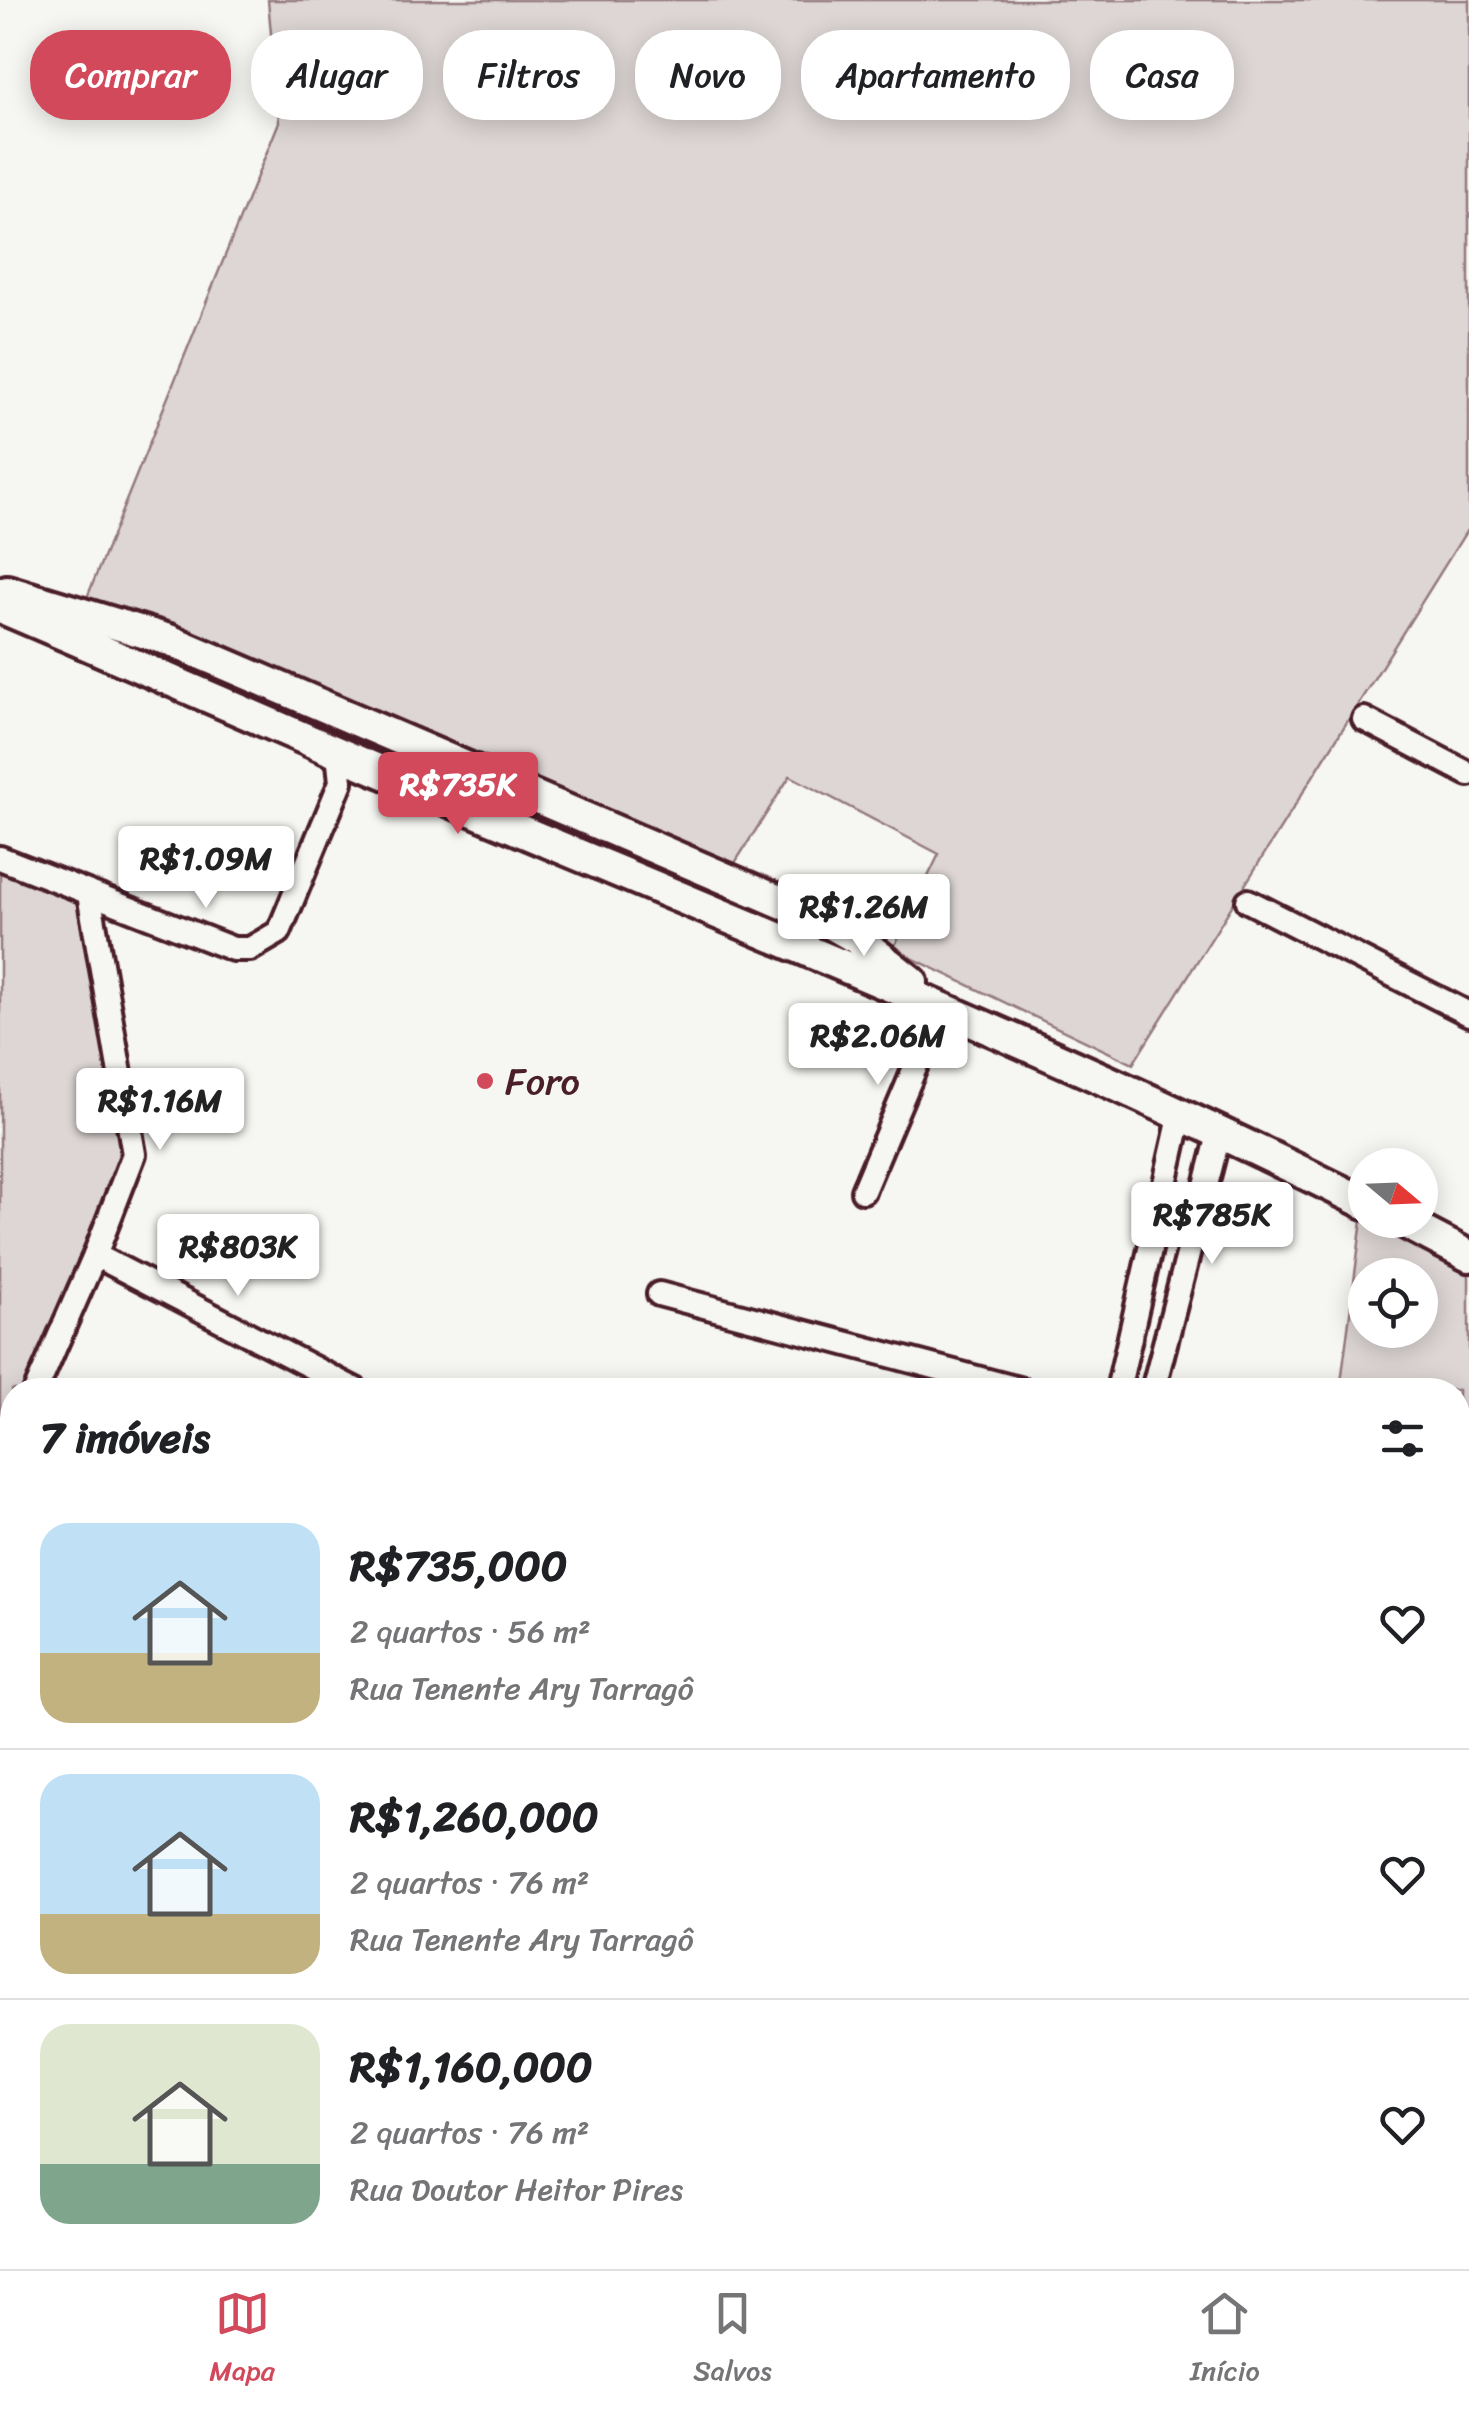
<!DOCTYPE html>
<html lang="pt">
<head>
<meta charset="utf-8">
<style>
  :root { --surface:#fff; --page:#f6f6f6; --text:#202124; --muted:#757577; --line:#e0e0e0; --accent:#d1495b }
  body { margin:0; font-family:Sriracha,sans-serif; background:var(--page); color:var(--text); height:100vh; display:flex; flex-direction:column; font-size:38px; white-space:nowrap }
  * { box-sizing:border-box; margin:0 }
  p { font-size:32px; color:var(--muted) }
  .icon { flex:none; width:55px; height:55px; fill:none; stroke:currentColor; stroke-width:2; stroke-linecap:round; stroke-linejoin:round }
  .map { position:relative; flex:1; overflow:hidden }
  .details { position:absolute; left:0px; top:1378px; width:1470px; height:892px; display:flex; flex-direction:column; background:var(--surface); border-radius:40px 40px 0 0; box-shadow:0 5px 25px #0003 }
  .details>* { flex:none }
  .guide { position:absolute; left:30px; top:30px; width:1410px; height:90px; display:flex; gap:20px }
  .needle { width:65px; rotate:109deg }
  .buttons { position:absolute; left:1348px; top:1148px; display:grid; gap:20px }
  .buttons a { display:grid; place-items:center; width:90px; height:90px; border-radius:50%; background:var(--surface); box-shadow:0 5px 25px #0003; font-size:50px }
  .price { position:absolute; translate:-50% -85px; padding:0 22px; border-radius:10px; background:#fff; color:#222; font-size:32px; line-height:65px; filter:drop-shadow(0 2px 5px #0008) }
  .price::after { content:''; position:absolute; left:50%; top:60px; width:30px; height:22px; margin-left:-15px; background:inherit; clip-path:polygon(0 0,100% 0,50% 100%) }
  .price.on { background:var(--accent); color:#fff }
  ul { padding:0; list-style:none }
  li { display:flex; align-items:center; gap:30px; height:250px; padding:0 40px }
  li+li { border-top:2px solid var(--line) }
  li span { display:grid; place-items:center; flex:none; width:280px; height:200px; border-radius:30px; color:#555 }
  li>.icon { margin-inline-start:auto }
  span .icon { width:120px; height:120px; fill:#fffc; stroke-width:1 }
  li b { font-size:42px }
  h2 { display:flex; justify-content:space-between; align-items:center; height:120px; padding:0 40px; font-size:42px }
  .pill { padding:0 35px; border-radius:40px; background:var(--surface); box-shadow:0 5px 25px #0003; font-size:35px; line-height:90px }
  .pill.on { background:var(--accent); color:#fff }
  .tabs { display:flex; justify-content:space-around; align-items:center; height:140px; border-top:2px solid var(--line); background:var(--surface); font-size:28px; color:var(--muted) }
  .tabs a { display:grid; justify-items:center; gap:5px }
  .tabs .on { color:var(--accent) }
  .map>svg:first-child { display:block }
</style>
</head>
<body>
<div class="map">
<svg width="1469" height="2269" viewBox="0 0 1469 2269">
  <rect width="100%" height="100%" fill="#f6f6f2"/>
  <filter id="ink" filterUnits="userSpaceOnUse"><feTurbulence type="fractalNoise" baseFrequency=".01" numOctaves="2"/><feDisplacementMap in="SourceGraphic" scale="20" xChannelSelector="R" yChannelSelector="G"/><feConvolveMatrix kernelMatrix="1 2 1 2 8 2 1 2 1" color-interpolation-filters="sRGB"/></filter>
  <g filter="url(#ink)">
    <g fill="#ddd6d5" stroke="#947a80" stroke-width="2.5" fill-rule="evenodd">
      <path d="M268,0H1469V527L1133,1064L893,949L939,854L790,776L721,885L82,610L279,122Z"/>
      <path d="M0,870L76,900L123,1156L21,1390H12V1409L0,1438Z"/>
      <path d="M1362,1220L1469,1275V1527L1458,1523V1390H1340ZM1365,1275H1420V1330H1365Z"/>
      <path d="M1469,1809V2162L1458,2154V1821Z"/>
      <path d="M0,1893L12,1901V2002L0,2004Z"/>
      <path d="M1458,2202L1469,2208V2269H1237L1241,2258H1458Z"/>
    </g>
    <g fill="none" stroke-linecap="round" stroke-linejoin="round">
      <g stroke="#8e747a" stroke-width="6">
        <path d="M0,1968L12,1987"/>
        <path d="M287,2269L291,2258"/>
      </g>
      <defs>
        <g id="minor">
          <path d="M1364,719L1469,774"/>
          <path d="M0,858L233,949H250L279,932L341,782L338,753"/>
          <path d="M1248,901L1469,1014"/>
          <path d="M863,1191L941,1006"/>
          <path d="M95,1255L356,1390"/>
          <path d="M659,1294L1022,1390"/>
          <path d="M36,1390L95,1255L134,1154L89,894"/>
          <path d="M1118,1390L1181,1113"/>
          <path d="M1153,1390L1220,1131"/>
          <path d="M0,1471L12,1443"/>
          <path d="M0,1580L12,1586"/>
          <path d="M0,1612L12,1617"/>
          <path d="M0,1839L12,1846"/>
          <path d="M532,2269V2258"/>
          <path d="M897,2269L900,2258"/>
          <path d="M927,2269L930,2258"/>
        </g>
        <g id="major">
          <path d="M7,591L169,640L830,923L856,938L912,982"/>
          <path d="M0,607C167,678 333,752 500,822C791,944 1082,1062 1365,1203"/>
          <path d="M1400,1220L1469,1256"/>
        </g>
      </defs>
      <use href="#minor" stroke="#4a1f2b" stroke-width="30"/>
      <use href="#major" stroke="#4a1f2b" stroke-width="38"/>
      <use href="#minor" stroke="#f6f6f2" stroke-width="22"/>
      <use href="#major" stroke="#f6f6f2" stroke-width="30"/>
    </g>
  </g>
  <circle fill="#d1495b" stroke="#f6f6f2" stroke-width="4" cx="485" cy="1081" r="10"/>
  <g text-anchor="middle" dominant-baseline="central" stroke-width="8" stroke-linejoin="round" paint-order="stroke">
    <g font-size="38" fill="#4a1f2b" stroke="#f6f6f2" text-anchor="start">
      <text x="505" y="1081">Foro</text>
    </g>
  </g>
</svg>
<div class="buttons">
<a><svg class="needle" viewBox="-14 -14 28 28"><path d="M0-13l5 13h-10z" fill="#e53935"/><path d="M0 13l5-13h-10z" fill="#757577"/></svg></a>
<a><svg class="icon" aria-label="locate" viewBox="0 0 24 24"><circle cx="12" cy="12" r="6"/><path d="M12 2v4M12 18v4M2 12h4M18 12h4"/></svg></a>
</div>
<b class="price on" style="left:458px;top:837px">R$735K</b>
<b class="price" style="left:206px;top:911px">R$1.09M</b>
<b class="price" style="left:864px;top:959px">R$1.26M</b>
<b class="price" style="left:878px;top:1088px">R$2.06M</b>
<b class="price" style="left:160px;top:1153px">R$1.16M</b>
<b class="price" style="left:1212px;top:1267px">R$785K</b>
<b class="price" style="left:238px;top:1299px">R$803K</b>
<div class="guide">
<a class="pill on">Comprar</a>
<a class="pill">Alugar</a>
<a class="pill">Filtros</a>
<a class="pill">Novo</a>
<a class="pill">Apartamento</a>
<a class="pill">Casa</a>
</div>
<section class="details">
<h2>7 imóveis<svg class="icon" aria-label="filters" viewBox="0 0 24 24"><path d="M4 7h16M4 17h16"/><circle cx="9" cy="7" r="2"/><circle cx="15" cy="17" r="2"/></svg></h2>
<ul>
<li><span style="background:linear-gradient(#bfe0f5 65%,#c2b280 0)"><svg class="icon" aria-label="home" viewBox="0 0 24 24"><path d="M3 11l9-7 9 7M6 9v11h12V9"/></svg></span><div><b>R$735,000</b><p>2 quartos · 56 m²</p><p>Rua Tenente Ary Tarragô</p></div><svg class="icon" aria-label="heart" viewBox="0 0 24 24"><path d="M12 20l-8-8c-3-5 5-10 8-4 3-6 11-1 8 4z"/></svg></li>
<li><span style="background:linear-gradient(#bfe0f5 70%,#c2b280 0)"><svg class="icon" aria-label="home" viewBox="0 0 24 24"><path d="M3 11l9-7 9 7M6 9v11h12V9"/></svg></span><div><b>R$1,260,000</b><p>2 quartos · 76 m²</p><p>Rua Tenente Ary Tarragô</p></div><svg class="icon" aria-label="heart" viewBox="0 0 24 24"><path d="M12 20l-8-8c-3-5 5-10 8-4 3-6 11-1 8 4z"/></svg></li>
<li><span style="background:linear-gradient(#dfe7d0 70%,#7fa58c 0)"><svg class="icon" aria-label="home" viewBox="0 0 24 24"><path d="M3 11l9-7 9 7M6 9v11h12V9"/></svg></span><div><b>R$1,160,000</b><p>2 quartos · 76 m²</p><p>Rua Doutor Heitor Pires</p></div><svg class="icon" aria-label="heart" viewBox="0 0 24 24"><path d="M12 20l-8-8c-3-5 5-10 8-4 3-6 11-1 8 4z"/></svg></li>
</ul>
</section>
</div>
<nav class="tabs">
<a class="on"><svg class="icon" aria-label="map" viewBox="0 0 24 24"><path d="M3 6l6-2 6 2 6-2v14l-6 2-6-2-6 2zM9 4v14M15 6v14"/></svg>Mapa</a>
<a><svg class="icon" aria-label="saved" viewBox="0 0 24 24"><path d="M7 4h10v16l-5-4-5 4z"/></svg>Salvos</a>
<a><svg class="icon" aria-label="home" viewBox="0 0 24 24"><path d="M3 11l9-7 9 7M6 9v11h12V9"/></svg>Início</a>
</nav>
</body>
</html>
